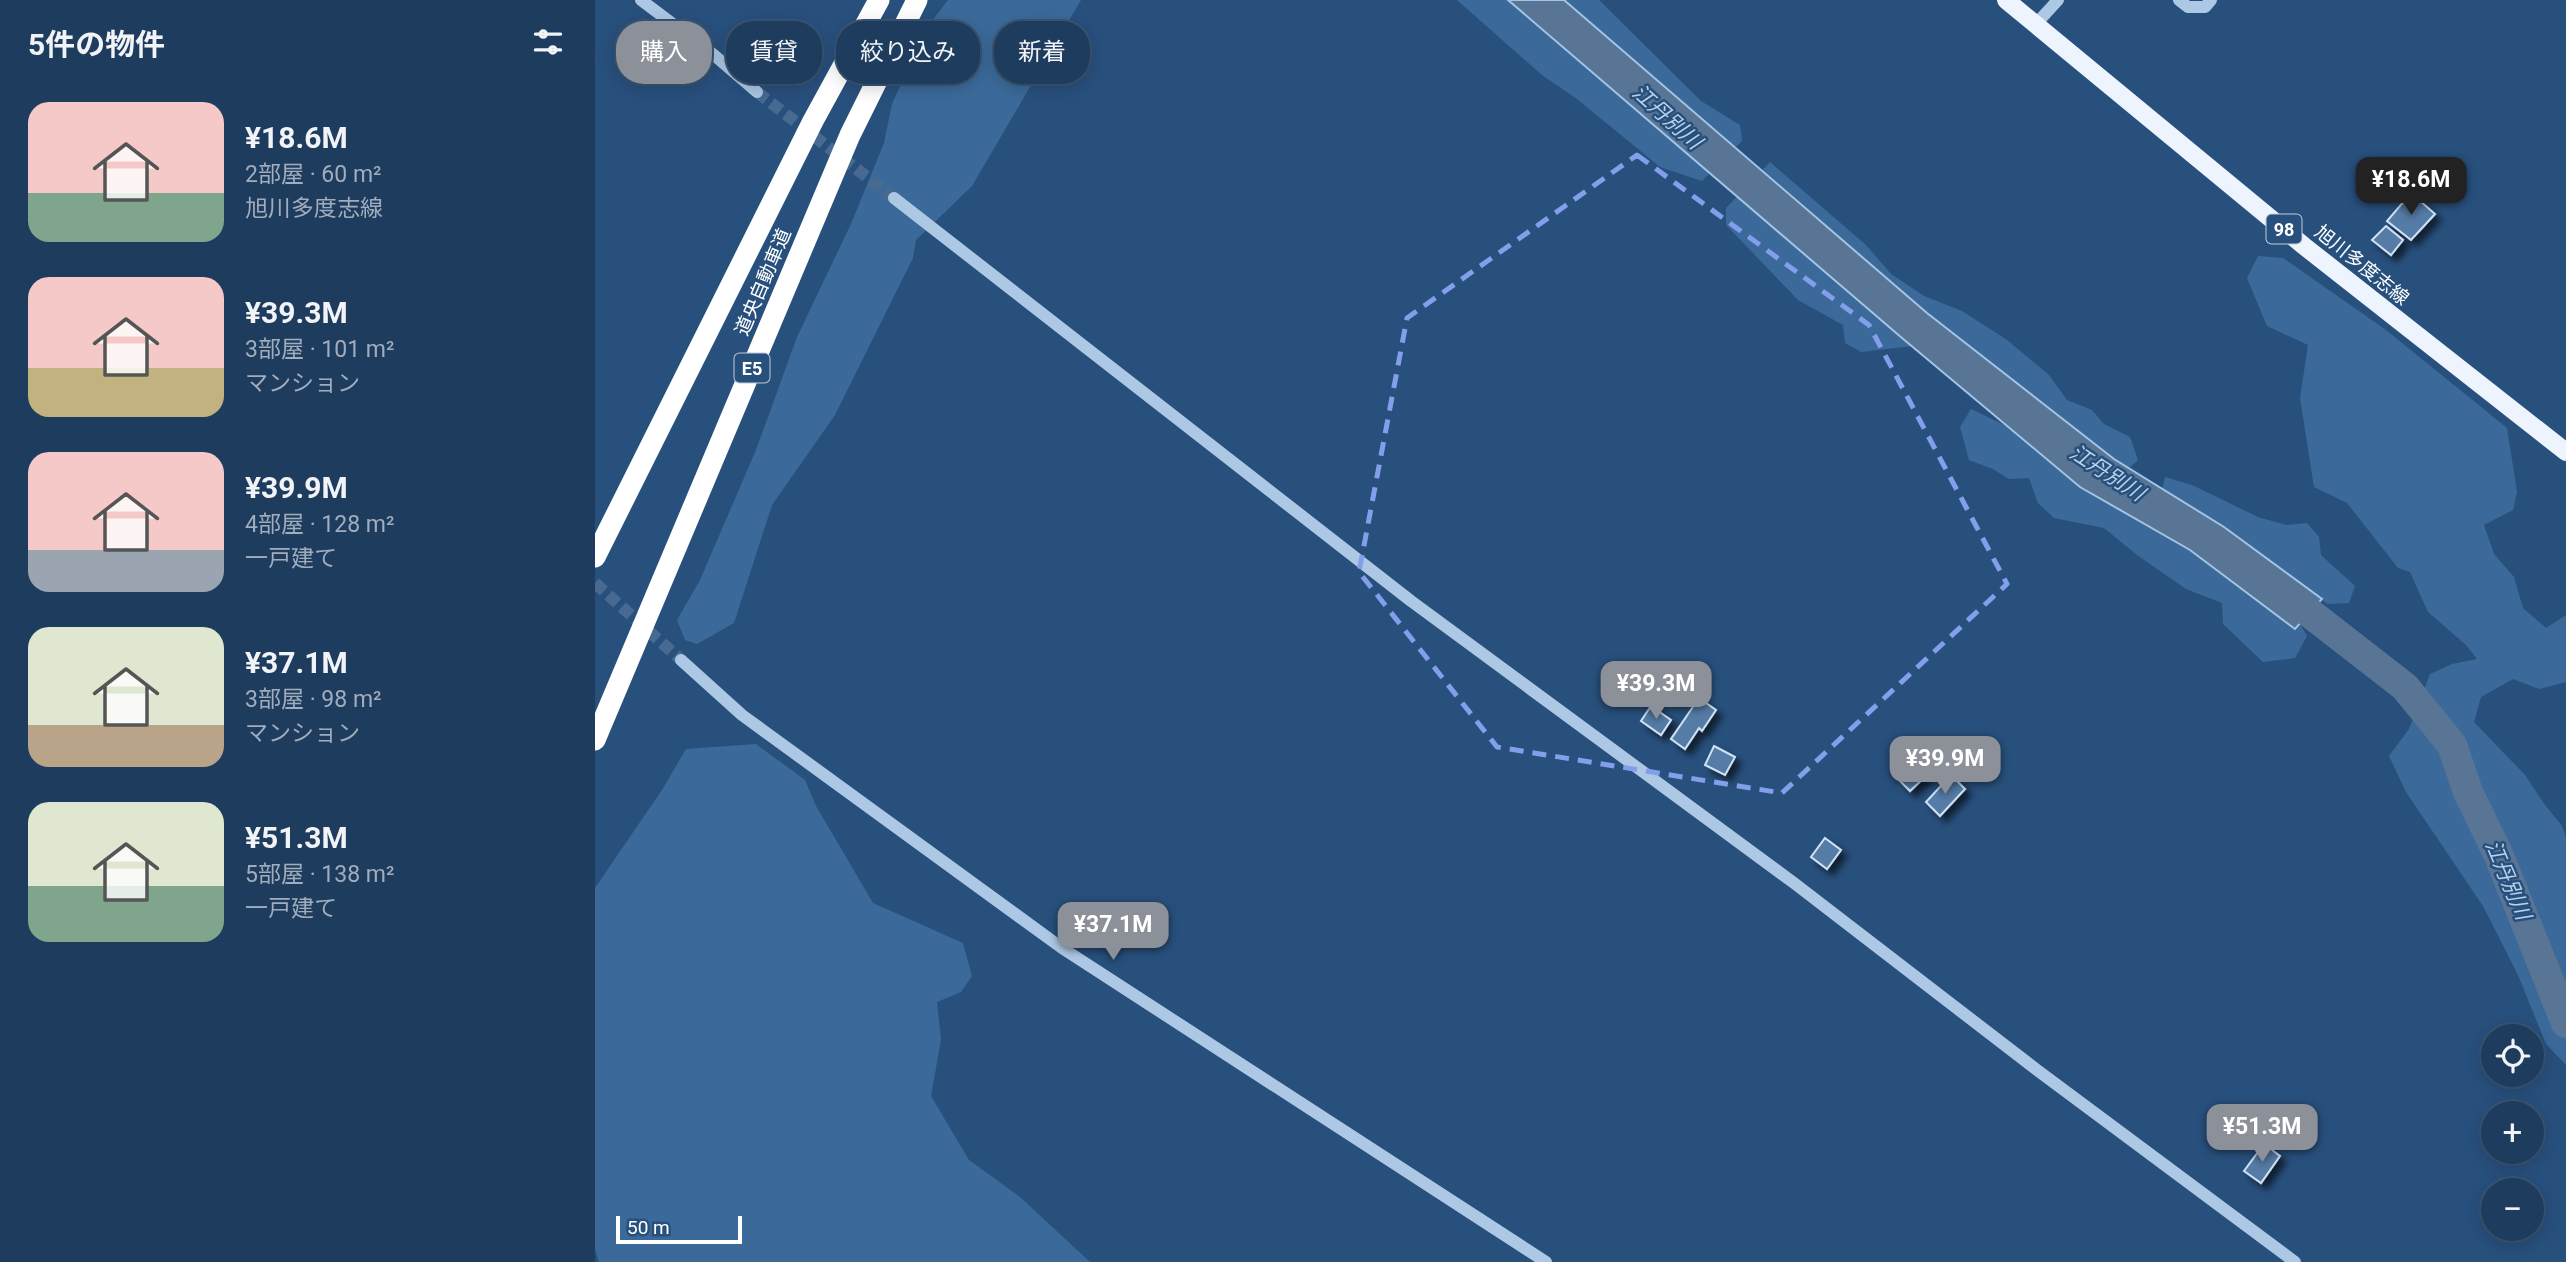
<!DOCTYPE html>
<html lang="ja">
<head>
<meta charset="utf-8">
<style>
  :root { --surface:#1e3c5e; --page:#264364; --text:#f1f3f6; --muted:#a1adbc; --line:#3c5673; --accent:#8c9099 }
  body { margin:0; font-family:Roboto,"Noto Sans JP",sans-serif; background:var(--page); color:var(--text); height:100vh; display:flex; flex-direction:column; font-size:26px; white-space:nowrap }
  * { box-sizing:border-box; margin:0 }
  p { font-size:23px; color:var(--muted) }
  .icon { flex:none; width:38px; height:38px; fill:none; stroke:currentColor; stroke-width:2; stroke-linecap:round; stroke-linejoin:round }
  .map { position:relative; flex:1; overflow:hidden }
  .drawer { display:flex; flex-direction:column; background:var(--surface); width:595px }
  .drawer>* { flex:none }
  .banner { position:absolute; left:21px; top:21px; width:665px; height:63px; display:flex; gap:14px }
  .buttons { position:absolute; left:1886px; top:1024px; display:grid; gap:14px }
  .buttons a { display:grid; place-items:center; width:63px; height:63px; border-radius:50%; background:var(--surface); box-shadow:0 4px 18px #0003,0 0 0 2px var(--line); font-size:35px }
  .scale { position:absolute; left:21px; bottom:18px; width:126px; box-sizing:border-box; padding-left:7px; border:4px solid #fff; border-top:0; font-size:19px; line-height:24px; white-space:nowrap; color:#fff; -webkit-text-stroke:5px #28507d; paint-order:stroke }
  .price { position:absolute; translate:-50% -60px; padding:0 16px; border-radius:14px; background:var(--accent); color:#fff; font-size:23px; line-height:46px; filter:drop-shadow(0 2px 4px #0008) }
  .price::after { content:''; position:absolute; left:50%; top:42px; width:21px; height:16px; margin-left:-10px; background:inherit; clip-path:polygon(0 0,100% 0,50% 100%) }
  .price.on { background:#222; color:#fff }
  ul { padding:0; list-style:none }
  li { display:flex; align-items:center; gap:21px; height:175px; padding:0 28px }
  li span { display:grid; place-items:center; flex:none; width:196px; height:140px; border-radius:21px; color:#555 }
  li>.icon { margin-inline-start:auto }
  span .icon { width:84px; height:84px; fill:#fffc; stroke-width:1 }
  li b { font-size:30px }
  h2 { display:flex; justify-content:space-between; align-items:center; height:84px; padding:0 28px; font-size:30px }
  .chip { padding:0 24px; border-radius:28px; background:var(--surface); box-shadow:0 4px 18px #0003,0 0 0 2px var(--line); font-size:24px; line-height:63px }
  .chip.on { background:var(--accent); color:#fff }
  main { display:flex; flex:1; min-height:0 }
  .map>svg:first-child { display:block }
</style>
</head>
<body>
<main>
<section class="drawer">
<h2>5件の物件<svg class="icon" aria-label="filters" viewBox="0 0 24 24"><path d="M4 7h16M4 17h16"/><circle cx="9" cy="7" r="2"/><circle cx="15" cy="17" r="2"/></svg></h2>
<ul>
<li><span style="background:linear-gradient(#f6c9c9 65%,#7fa58c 0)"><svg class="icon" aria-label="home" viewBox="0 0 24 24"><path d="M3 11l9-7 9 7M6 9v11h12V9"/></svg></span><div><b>¥18.6M</b><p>2部屋 · 60 m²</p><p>旭川多度志線</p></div></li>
<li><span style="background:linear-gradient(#f6c9c9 65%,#c2b280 0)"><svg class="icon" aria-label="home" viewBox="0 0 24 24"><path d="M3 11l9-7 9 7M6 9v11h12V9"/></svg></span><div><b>¥39.3M</b><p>3部屋 · 101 m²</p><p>マンション</p></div></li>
<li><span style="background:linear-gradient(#f6c9c9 70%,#9aa5b1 0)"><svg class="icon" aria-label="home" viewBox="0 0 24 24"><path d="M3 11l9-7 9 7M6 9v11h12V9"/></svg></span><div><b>¥39.9M</b><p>4部屋 · 128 m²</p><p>一戸建て</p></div></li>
<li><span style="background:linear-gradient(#dfe7d0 70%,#b9a48a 0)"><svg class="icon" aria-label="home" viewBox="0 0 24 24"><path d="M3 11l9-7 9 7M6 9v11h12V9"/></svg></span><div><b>¥37.1M</b><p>3部屋 · 98 m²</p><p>マンション</p></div></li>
<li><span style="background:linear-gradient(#dfe7d0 60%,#7fa58c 0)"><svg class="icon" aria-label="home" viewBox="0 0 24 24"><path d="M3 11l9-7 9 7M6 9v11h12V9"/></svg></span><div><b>¥51.3M</b><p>5部屋 · 138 m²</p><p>一戸建て</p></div></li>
</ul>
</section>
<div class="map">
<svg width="1971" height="1262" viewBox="0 0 1971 1262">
  <defs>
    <filter id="shadow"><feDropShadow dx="6" dy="6" stdDeviation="3.5" flood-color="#0009"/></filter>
  </defs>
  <rect width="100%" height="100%" fill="#28507d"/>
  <g fill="#3b6a9a">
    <path d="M353,0H486L377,186L321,240L318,258L240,415L177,505L139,623L102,644L90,640L82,620L105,580L161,450L202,337L256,224L289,143L297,104L330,30Z"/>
    <path d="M862,0H1004L1106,101L1145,125L1147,141L1107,181L1065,167L982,99L947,75Z"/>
    <path d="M1175,162L1271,245L1296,274L1329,296L1367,311L1412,340L1454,375L1472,400L1497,410L1509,424L1535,437L1543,460L1527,475L1343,343L1266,352L1250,343L1248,325L1203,300L1131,225V208Z"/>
    <path d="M1663,256L1688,258L1791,330L1912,428L1922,492L1918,510L1889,525L1899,554L1919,577L1928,608L1951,628L1971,615V682L1944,689L1918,679L1886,697L1879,722L1930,775L1950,805L1967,826L1971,837V1065L1951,1044L1923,975L1888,906L1811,792L1794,756L1814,729L1835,674L1857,664L1882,659L1871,645L1833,612L1815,572L1803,568L1752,503L1719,487L1705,398L1713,345L1672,326L1652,278Z"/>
    <path d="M1376,409L1428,434L1698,612L1712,636L1700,658L1668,662L1628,624L1627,603L1591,589L1542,555L1509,528L1459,518L1443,503L1434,478L1414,479L1398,469L1374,460L1365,427Z"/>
    <path d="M1570,477L1597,485L1663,517L1691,525L1712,523L1724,537L1726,555L1760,586L1754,603L1733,604L1675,569L1566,495Z"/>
    <path d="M161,744L210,780L221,806L278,903L368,943L377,976L366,992L342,1002L346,1040L336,1096L374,1160L425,1197L495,1262H4L0,1250V888L67,790L91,749Z"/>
  </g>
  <path fill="#597595" stroke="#a2c4e5" stroke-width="2" d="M913,0H969L1332,313L1519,459L1629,527L1727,599L1700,629L1595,550L1485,487L1307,338Z"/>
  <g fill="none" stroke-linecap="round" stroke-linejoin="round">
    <path stroke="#597595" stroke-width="30" d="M1684,589L1810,687L1857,745L1873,792L1904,856L1971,1023"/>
  </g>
  <g fill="#547ca7" stroke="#d0e2f4" stroke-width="2" filter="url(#shadow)">
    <path d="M1816,193L1840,214L1816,240L1792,221Z"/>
    <path d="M1791,226L1808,240L1796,255L1777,240Z"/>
    <path d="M1104,698L1121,710L1107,731L1104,728L1090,749L1076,739Z"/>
    <path d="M1056,706L1076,720L1066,735L1046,721Z"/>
    <path d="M1119,746L1140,757L1130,775L1110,765Z"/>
    <path d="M1321,765L1331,776L1315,791L1305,781Z"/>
    <path d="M1356,775L1370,789L1345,816L1331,802Z"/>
    <path d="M1230,838L1246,850L1232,869L1216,857Z"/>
    <path d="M1669,1144L1685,1156L1666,1183L1649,1171Z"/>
  </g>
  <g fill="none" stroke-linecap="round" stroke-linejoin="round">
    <g stroke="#486a90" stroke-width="12" stroke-dasharray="12 6" stroke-linecap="butt">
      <path d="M162,92L299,198"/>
      <path d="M0,583L86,660"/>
    </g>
    <g stroke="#adc8e4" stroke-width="12">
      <path d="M46,0L119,55L162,92"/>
      <path d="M1584,0L1593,7H1610L1616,0"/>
      <path d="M1441,24L1463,0"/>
      <path d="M299,198L816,601L1199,883L1442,1070L1700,1262"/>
      <path d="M86,660L147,715L467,948L951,1262"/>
    </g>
    <path stroke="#edf4fd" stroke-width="18" d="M1411,0L1709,246L1971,452"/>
    <g stroke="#fff" stroke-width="21">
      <path d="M0,557L218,121L284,0"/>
      <path d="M0,740L255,135L322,0"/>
    </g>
  </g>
  <path fill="none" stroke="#839eea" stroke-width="5" stroke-dasharray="14 9" stroke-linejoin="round" d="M1042,155L1274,325L1412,584L1187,793L902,747L764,572L812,318Z"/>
  <g text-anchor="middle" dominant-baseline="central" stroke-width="5" stroke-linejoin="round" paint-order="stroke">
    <g fill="#28507d" stroke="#becad8" stroke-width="2">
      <rect x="1671.5" y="214.5" width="35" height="29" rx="5"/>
      <rect x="139.5" y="353.5" width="35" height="29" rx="5"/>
    </g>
    <g font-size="18" font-weight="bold" fill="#fff">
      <text x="1689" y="229">98</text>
      <text x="157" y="368">E5</text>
    </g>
    <g font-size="19" fill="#fff" stroke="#28507d">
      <text transform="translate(1767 265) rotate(39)">旭川多度志線</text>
      <text transform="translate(168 282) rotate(-67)">道央自動車道</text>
    </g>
    <g font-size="21" font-style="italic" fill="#b8d2ec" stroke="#28507d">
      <text transform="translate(1072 117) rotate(42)">江丹別川</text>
      <text transform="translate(1512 473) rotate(33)">江丹別川</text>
      <text transform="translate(1913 880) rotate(67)">江丹別川</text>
    </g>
  </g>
</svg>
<div class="buttons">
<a><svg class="icon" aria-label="locate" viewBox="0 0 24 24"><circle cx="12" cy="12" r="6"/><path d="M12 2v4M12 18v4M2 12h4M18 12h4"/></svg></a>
<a>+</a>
<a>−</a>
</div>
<div class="scale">50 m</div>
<b class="price on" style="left:1816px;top:217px">¥18.6M</b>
<b class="price" style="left:1061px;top:721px">¥39.3M</b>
<b class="price" style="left:1350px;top:796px">¥39.9M</b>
<b class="price" style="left:518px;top:962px">¥37.1M</b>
<b class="price" style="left:1667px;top:1164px">¥51.3M</b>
<div class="banner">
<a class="chip on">購入</a>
<a class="chip">賃貸</a>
<a class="chip">絞り込み</a>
<a class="chip">新着</a>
</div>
</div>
</main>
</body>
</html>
